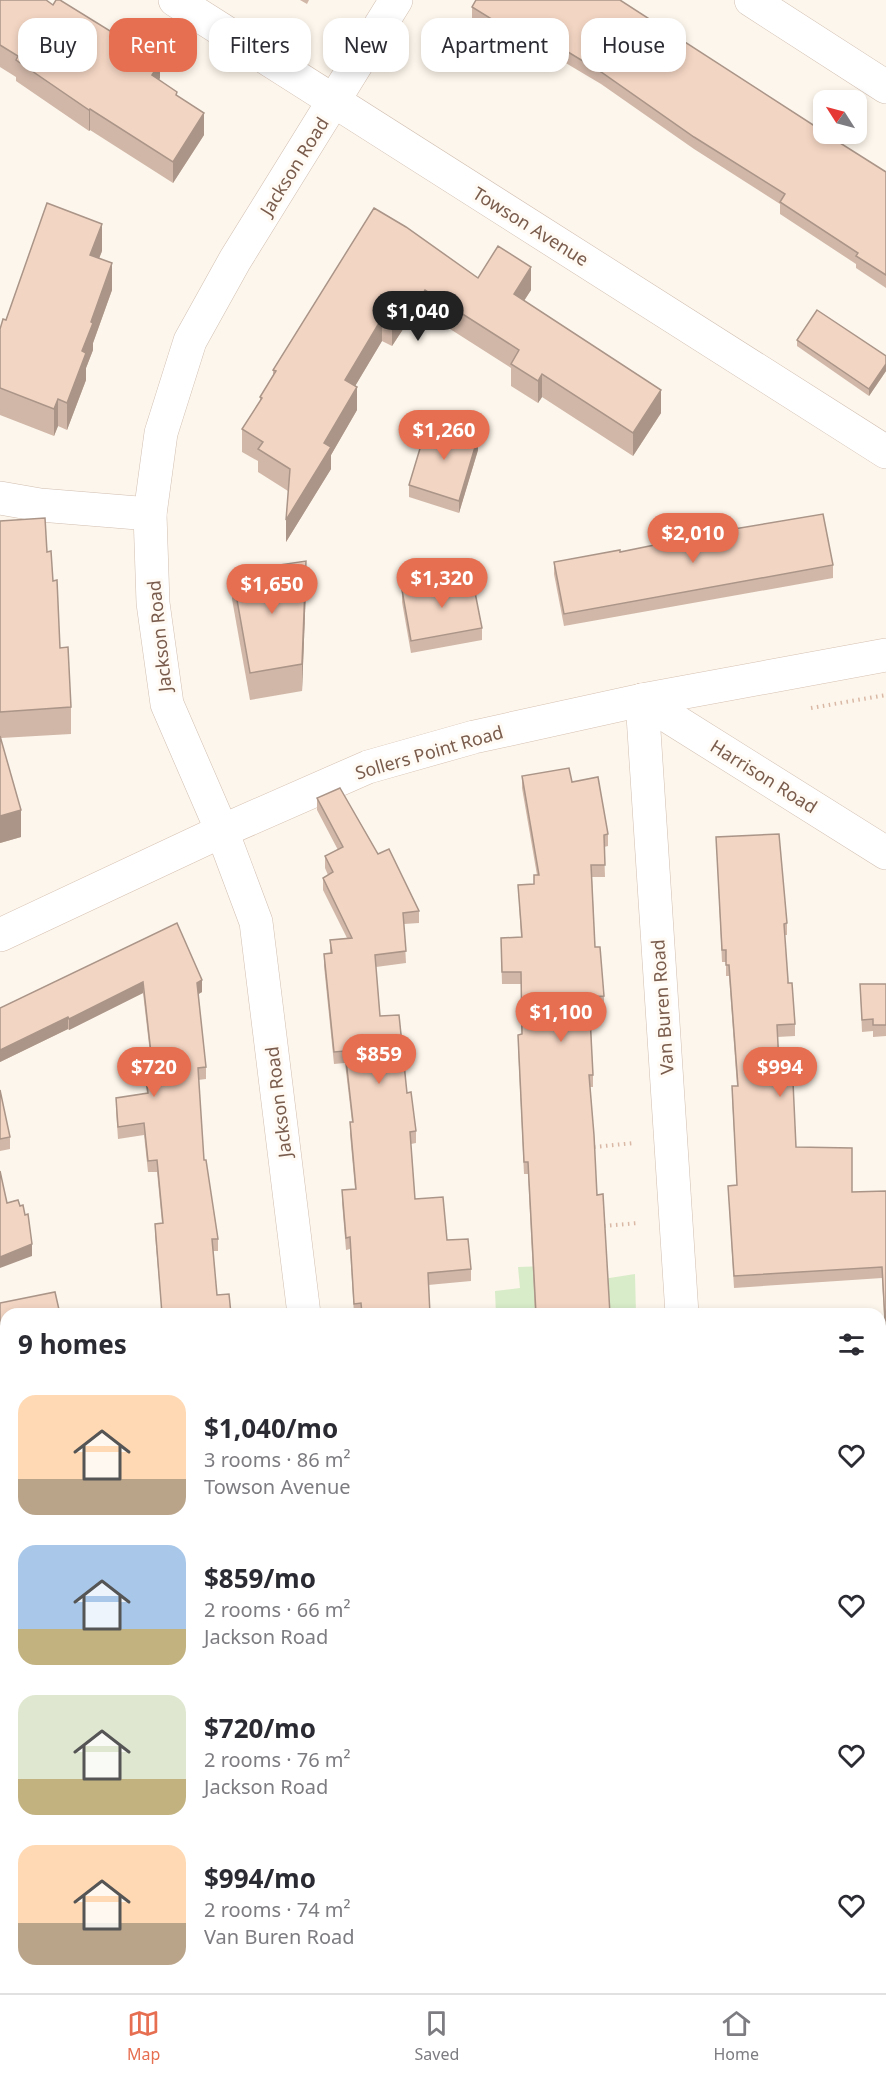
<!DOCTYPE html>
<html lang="en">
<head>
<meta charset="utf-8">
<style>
  :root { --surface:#fff; --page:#f2f2f3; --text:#2b2b33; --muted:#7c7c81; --line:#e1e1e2; --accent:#e76f51 }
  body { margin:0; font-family:"Noto Sans",sans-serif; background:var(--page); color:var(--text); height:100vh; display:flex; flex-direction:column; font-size:22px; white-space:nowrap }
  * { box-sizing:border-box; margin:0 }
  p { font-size:20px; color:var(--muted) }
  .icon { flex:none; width:33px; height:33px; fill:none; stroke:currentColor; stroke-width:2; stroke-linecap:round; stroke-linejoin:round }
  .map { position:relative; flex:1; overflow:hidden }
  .side { position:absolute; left:0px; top:1308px; width:886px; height:686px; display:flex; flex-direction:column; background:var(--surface); border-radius:18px 18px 0 0; box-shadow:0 3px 9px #0003 }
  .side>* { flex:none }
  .guide { position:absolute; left:18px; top:18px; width:850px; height:54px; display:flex; gap:12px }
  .needle { width:39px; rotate:306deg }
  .controls { position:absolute; left:813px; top:90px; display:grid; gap:12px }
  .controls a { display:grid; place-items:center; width:54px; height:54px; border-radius:12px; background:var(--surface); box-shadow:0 3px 9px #0003; font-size:30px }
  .price { position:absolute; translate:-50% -51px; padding:0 14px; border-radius:21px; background:var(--accent); color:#fff; font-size:20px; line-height:39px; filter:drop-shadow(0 2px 3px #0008) }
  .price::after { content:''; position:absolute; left:50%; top:36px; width:18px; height:14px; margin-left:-9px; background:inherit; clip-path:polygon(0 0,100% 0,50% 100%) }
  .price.selected { background:#222; color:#fff }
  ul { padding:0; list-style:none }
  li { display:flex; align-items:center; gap:18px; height:150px; padding:0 18px }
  li span { display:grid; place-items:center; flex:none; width:168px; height:120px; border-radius:18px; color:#555 }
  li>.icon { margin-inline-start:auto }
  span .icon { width:72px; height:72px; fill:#fffc; stroke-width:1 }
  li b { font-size:26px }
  h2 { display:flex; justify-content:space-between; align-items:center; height:72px; padding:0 18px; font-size:26px }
  .tag { padding:0 21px; border-radius:18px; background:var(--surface); box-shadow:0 3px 9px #0003; font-size:21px; line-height:54px }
  .tag.selected { background:var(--accent); color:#fff }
  .dock { display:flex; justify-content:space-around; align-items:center; height:84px; border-top:2px solid var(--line); background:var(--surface); font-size:16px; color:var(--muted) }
  .dock a { display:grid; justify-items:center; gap:3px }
  .dock .selected { color:var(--accent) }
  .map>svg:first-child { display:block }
</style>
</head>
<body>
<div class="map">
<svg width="886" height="1993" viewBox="0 0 886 1993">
  <rect width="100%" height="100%" fill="#fdf6ec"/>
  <g fill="#d8ecc9">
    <path d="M601,1264L603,1279L635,1274L636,1314H496L495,1291L520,1288L518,1267Z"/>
    <path d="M886,1430V1592L881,1593L880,1431Z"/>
    <path d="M6,1506V1655L0,1657V1507Z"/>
    <path d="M6,1727V1988H577V1993H0V1728Z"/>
  </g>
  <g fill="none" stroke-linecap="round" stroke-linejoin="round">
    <defs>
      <g id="lane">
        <path d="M880,1421H886"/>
        <path d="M0,1495L6,1494"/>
        <path d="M880,1588L886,1587"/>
        <path d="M625,1988V1993"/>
      </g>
      <g id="street">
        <path d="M175,0L886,452"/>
        <path d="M751,0L886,87"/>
        <path d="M0,498L40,505L150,514"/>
        <path d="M642,700L682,1314"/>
        <path d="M642,700L886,853"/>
        <path d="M304,1314L256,922L222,831L167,704L153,603L150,514L161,433L190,341L235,260L396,0"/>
        <path d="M880,1863L886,1855"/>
        <path d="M865,1988V1993"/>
      </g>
      <path id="secondary" d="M0,935L222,831L368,767L474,737L642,700L886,655"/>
    </defs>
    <use href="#lane" stroke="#d1beb0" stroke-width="18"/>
    <use href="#street" stroke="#d1beb0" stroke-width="34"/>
    <use href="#secondary" stroke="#d6c0b0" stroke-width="34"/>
    <g stroke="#d9b8a5" stroke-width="4" stroke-dasharray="1.5 4.5" stroke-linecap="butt">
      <path d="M811,708L886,695"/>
      <path d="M594,1147L634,1143"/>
      <path d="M604,1226L638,1223"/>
    </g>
    <use href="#lane" stroke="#fff" stroke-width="16"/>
    <use href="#street" stroke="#fff" stroke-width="33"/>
    <use href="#secondary" stroke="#fff" stroke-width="33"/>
    <defs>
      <g id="rail">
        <path d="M880,1502L886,1501"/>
        <path d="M0,1578L6,1577"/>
      </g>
    </defs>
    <use href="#rail" stroke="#b9a8c9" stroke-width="7"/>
    <use href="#rail" stroke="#fffaf3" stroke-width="4.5" stroke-dasharray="14" stroke-linecap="butt"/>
  </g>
  <g fill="#d1b7a8">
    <path d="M0,0L160,78L159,79L177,96L204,135L173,183L90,130L89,131L16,81V77L0,67Z"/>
    <path d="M300,0H309L307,4Z"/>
    <path d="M476,0L886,172V288L856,268V264L780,214V204L694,149L601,84L522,37L516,46L472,19V7Z"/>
    <path d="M374,208L478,278L531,290L524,301L661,413L633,456L542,397L538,403L511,386V368L425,313L416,328L407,323L392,346L382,341L355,386L357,410L331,455V469L286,542L288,491L258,472V461L242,452V429L260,401V397L273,375V370Z"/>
    <path d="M102,251L99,258L112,290L93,343V350L86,368V380L67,430L58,426L54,436L0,415V329L6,320Z"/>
    <path d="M797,340L886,356V371L869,396L797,346Z"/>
    <path d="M478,450L459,513L409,497V485Z"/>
    <path d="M0,521L47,552L53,581L60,648L71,707V734L1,738L21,837L0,843Z"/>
    <path d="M620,552L833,565V578L564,626L554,574V562Z"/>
    <path d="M232,572L306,588L302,691L250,700L232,599Z"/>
    <path d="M402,590L482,628V640L411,653L402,602Z"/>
    <path d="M522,776L572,782L608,834V846L604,847L605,877H592L595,947L604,996V1008L590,1009L593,1075V1087H590L597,1195L610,1314H535L528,1174H524L518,1047V1035L522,1034L521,984H502L501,950V938L521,937L518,885L534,884L537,875L522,788Z"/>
    <path d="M317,798L378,854L419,911V923L404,924L406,963L376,967L380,1016L407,1093L416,1131V1143L411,1144L415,1199L447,1240L471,1269V1281L428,1285L430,1314H354L350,1249L346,1250L342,1202V1190L355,1189L350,1134V1122H352L345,1063L334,1064L324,966V954L330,953V940L347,938L323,890V878L328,875L325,868V856L338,850L317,810Z"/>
    <path d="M716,837L787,923V935H784L788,980L795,1024V1036L777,1037L780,1083L796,1147L852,1192L886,1191V1350L882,1278L734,1288L728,1186L737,1185L732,1098V1086H737L729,976H726V962H722Z"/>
    <path d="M177,923L202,992L198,994L206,1067V1079L198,1080L204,1160L218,1239V1251H213L217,1295L231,1314H162L155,1235V1224L162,1223L157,1172H148L144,1135L118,1139L116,1110V1098L147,1093L144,1074V1062H151L143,993L69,1030L68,1029L0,1062V1008Z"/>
    <path d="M860,984H886V1036L873,1037V1031L862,1032Z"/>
    <path d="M0,1090L10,1137V1149L0,1151Z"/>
    <path d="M0,1303L6,1314V1445L0,1436V1411L2,1409L0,1406Z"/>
  </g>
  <g fill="#aa9588">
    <path d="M522,24V37L516,46V34Z"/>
    <path d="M160,57V78L154,88L151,70Z"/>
    <path d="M90,109V130L89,131V110Z"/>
    <path d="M204,113V135L173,183V162Z"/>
    <path d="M102,224V251L90,282V255Z"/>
    <path d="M112,263V290L93,343V350L86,368V380L67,430V403L91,322Z"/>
    <path d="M531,267V290L514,316V294Z"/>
    <path d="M425,290V313L416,328V306Z"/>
    <path d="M407,300V323L392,346V324Z"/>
    <path d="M382,318V341L345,403V380Z"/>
    <path d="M886,364V371L869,396V389Z"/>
    <path d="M542,374V397L538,403V381Z"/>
    <path d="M357,387V410L331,455V469L286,542V520L324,443Z"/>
    <path d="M661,390V413L633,456V433Z"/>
    <path d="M58,399V426L54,436V409Z"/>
    <path d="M478,437V450L459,513V501Z"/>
    <path d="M306,561V588L302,691V664Z"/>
    <path d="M21,810V837L0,843V816Z"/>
    <path d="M202,980V992L197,995V983Z"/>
    <path d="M143,982V993L69,1030V1019Z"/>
    <path d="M68,1017V1029L0,1062V1050Z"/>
    <path d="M32,1244V1256L0,1268V1257Z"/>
    <path d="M886,1740V1757L880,1763V1746Z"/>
  </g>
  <g fill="#f3d5c3" stroke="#aa9588" stroke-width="1.5">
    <path d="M0,0H46L53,5L56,0H60L110,31L113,27L160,57L151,70L154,72L152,75L177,92L176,95L204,113L173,162L90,109L89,110L16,60L18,56L0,45Z"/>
    <path d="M476,0H620L824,132V134H826L886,172V275L856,256L858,253L780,202L785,194L694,137L601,72L522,24L516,34L472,7Z"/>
    <path d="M47,203L102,224L90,255L112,263L91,322L93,323L82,351L86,353L67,403L58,399L54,409L0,388V329L3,319L6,320Z"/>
    <path d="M374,208L406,227L478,278L498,246L531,267L514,294L661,390L633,433L542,374L538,381L511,364L519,350L425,290L416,306L407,300L392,324L382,318L345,380L357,387L324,443L331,447L286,520L290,469L258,449L263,442L242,429L262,398L260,397L276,371L273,370Z"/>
    <path d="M817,310L886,356V364L869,389L797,340Z"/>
    <path d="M428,422L478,437L459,501L409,485Z"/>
    <path d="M823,514L833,565L564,614L554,562L620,550V552L728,530Z"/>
    <path d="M45,518L47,552L51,551L53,581L57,580L60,648L68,647L71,707L0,712V521Z"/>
    <path d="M306,561L302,664L250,673L232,572Z"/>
    <path d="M472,577L482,628L411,641L402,590Z"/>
    <path d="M0,736L21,810L0,816Z"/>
    <path d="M569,768L572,782L598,777L608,834L604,835L605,865H591L595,947H600L604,996L589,997L593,1075H589L594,1135L597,1195L603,1194L610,1314H536L528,1162H524L518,1035L522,1034L521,972H502L501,938L522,937L518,885L534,884V875H539L522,776Z"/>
    <path d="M340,788L378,854L389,849L419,911L403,913L406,951L375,955L380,1016L399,1015L407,1093L411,1092L416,1131L410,1132L415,1199L443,1197L447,1240L468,1239L471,1269L428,1273L430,1314H362L361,1303L354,1304L350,1237L346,1238L342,1190L356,1189L350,1122H353L345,1051L334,1052L324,954L332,953L330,940L352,938L323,878L333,872L325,856L343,847L317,798Z"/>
    <path d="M779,834L787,923L784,924L788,980V983H792L795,1024L777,1025L780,1083L793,1082L796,1147L852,1148V1192L886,1191V1338L882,1267L734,1276L728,1186L737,1185L732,1086H738L729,965H726V950H722L716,837Z"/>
    <path d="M177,923L202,980L197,983L206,1067L198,1068L204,1160H206L218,1239H212L217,1295L229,1294L231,1314H162L155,1224L163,1223L157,1160L148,1161L144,1123L118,1127L116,1098L148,1093L144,1062H152L143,982L69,1019L68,1017L0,1050V1008Z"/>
    <path d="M860,984H886V1025H873V1019L862,1020Z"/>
    <path d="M0,1090L10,1137L0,1139Z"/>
    <path d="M0,1171L7,1203L18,1200L20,1206L23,1205L25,1215L28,1214L32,1244L0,1257Z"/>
    <path d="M55,1292L60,1314H6V1402L0,1393V1303Z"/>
    <path d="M6,1406V1432L0,1423V1411Z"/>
    <path d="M880,1690L886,1695V1740L880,1746Z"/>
    <rect x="641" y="1988" width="159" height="5"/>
  </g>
  <g text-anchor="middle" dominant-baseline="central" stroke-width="6" stroke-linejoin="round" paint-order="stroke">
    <g font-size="18" fill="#7a5c4d" stroke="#fffaf3">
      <text transform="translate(294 166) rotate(-58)">Jackson Road</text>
      <text transform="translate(531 226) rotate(32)">Towson Avenue</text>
      <text transform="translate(159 636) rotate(-96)">Jackson Road</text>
      <text transform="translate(429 752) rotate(-16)">Sollers Point Road</text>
      <text transform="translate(764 776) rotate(32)">Harrison Road</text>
      <text transform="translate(662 1007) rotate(-94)">Van Buren Road</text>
      <text transform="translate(278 1102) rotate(-97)">Jackson Road</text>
    </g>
  </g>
</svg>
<div class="controls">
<a><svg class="needle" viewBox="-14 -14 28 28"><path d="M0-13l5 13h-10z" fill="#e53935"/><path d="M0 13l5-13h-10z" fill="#7c7c81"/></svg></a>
</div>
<b class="price selected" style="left:418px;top:342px">$1,040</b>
<b class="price" style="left:444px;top:461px">$1,260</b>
<b class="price" style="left:693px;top:564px">$2,010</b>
<b class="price" style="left:442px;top:609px">$1,320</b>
<b class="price" style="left:272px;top:615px">$1,650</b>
<b class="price" style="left:561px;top:1043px">$1,100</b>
<b class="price" style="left:379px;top:1085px">$859</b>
<b class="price" style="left:154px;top:1098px">$720</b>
<b class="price" style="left:780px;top:1098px">$994</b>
<div class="guide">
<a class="tag">Buy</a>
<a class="tag selected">Rent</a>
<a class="tag">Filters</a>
<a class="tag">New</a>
<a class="tag">Apartment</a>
<a class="tag">House</a>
</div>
<section class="side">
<h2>9 homes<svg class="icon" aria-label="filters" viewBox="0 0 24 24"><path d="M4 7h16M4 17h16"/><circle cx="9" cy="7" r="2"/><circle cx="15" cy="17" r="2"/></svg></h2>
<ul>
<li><span style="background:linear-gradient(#ffd9b3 70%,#b9a48a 0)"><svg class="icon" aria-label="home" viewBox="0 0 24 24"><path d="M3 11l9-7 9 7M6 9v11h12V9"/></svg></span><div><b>$1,040/mo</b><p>3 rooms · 86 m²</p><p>Towson Avenue</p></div><svg class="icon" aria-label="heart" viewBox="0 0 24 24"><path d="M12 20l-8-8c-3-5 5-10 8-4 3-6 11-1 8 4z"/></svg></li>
<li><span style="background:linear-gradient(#a9c7e8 70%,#c2b280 0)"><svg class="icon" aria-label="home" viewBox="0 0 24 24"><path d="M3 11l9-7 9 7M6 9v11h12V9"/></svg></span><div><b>$859/mo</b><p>2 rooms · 66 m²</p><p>Jackson Road</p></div><svg class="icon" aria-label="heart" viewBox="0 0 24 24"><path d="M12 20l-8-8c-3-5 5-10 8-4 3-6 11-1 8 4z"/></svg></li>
<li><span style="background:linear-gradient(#dfe7d0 70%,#c2b280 0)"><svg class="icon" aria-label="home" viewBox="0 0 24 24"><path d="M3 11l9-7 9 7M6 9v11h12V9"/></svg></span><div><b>$720/mo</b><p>2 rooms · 76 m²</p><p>Jackson Road</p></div><svg class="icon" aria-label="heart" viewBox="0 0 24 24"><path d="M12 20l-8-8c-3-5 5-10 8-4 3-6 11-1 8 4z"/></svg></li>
<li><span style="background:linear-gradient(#ffd9b3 65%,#b9a48a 0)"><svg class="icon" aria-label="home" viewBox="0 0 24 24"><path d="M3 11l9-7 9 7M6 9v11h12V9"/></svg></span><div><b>$994/mo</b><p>2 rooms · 74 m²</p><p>Van Buren Road</p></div><svg class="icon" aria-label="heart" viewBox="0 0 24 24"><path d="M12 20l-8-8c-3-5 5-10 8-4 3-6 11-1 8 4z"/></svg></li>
</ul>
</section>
</div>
<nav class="dock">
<a class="selected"><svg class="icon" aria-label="map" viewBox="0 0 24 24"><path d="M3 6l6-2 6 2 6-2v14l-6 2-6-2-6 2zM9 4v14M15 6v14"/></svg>Map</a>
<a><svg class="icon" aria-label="saved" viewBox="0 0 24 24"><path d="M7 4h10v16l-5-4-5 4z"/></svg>Saved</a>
<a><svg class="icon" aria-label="home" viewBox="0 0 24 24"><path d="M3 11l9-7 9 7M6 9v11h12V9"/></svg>Home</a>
</nav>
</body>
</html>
